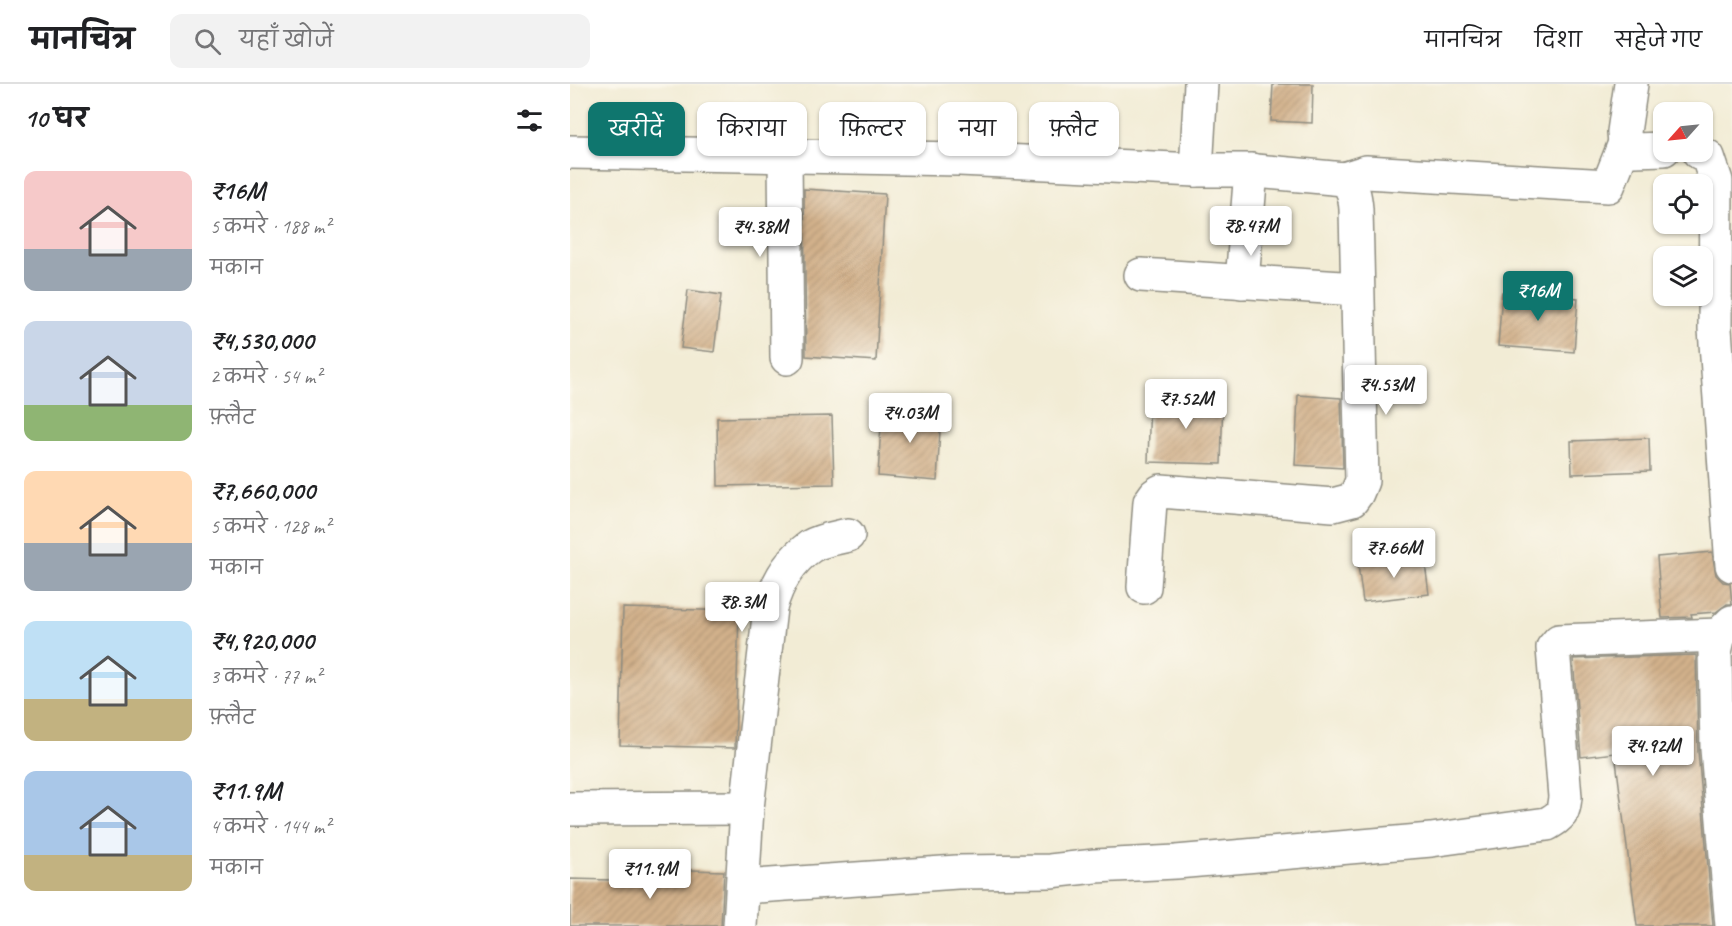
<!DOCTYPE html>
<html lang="hi">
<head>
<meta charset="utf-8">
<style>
  :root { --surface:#fff; --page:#f2f2f2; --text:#202124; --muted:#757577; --line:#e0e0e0; --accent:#0f766e }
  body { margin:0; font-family:Caveat,"Playpen Sans Deva",sans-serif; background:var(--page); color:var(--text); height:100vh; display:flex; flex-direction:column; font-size:22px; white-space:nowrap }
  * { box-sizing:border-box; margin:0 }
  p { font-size:20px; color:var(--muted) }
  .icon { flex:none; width:33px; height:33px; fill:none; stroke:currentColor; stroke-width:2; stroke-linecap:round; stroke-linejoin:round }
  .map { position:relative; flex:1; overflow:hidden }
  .sheet { display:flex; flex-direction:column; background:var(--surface); width:570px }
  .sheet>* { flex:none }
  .hud { position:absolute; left:18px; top:18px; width:570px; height:54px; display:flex; gap:12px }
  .needle { width:39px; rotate:243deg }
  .controls { position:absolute; left:1083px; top:18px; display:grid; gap:12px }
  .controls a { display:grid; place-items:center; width:60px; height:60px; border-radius:12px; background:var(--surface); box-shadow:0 2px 4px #0004; font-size:30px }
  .price { position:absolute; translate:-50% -51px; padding:0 14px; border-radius:6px; background:#fff; color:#222; font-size:20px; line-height:39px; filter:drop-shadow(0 2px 3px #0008) }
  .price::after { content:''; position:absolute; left:50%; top:36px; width:18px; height:14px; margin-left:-9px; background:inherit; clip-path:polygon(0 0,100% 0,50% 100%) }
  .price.active { background:var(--accent); color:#fff }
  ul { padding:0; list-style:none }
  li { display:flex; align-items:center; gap:18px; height:150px; padding:0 24px }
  li span { display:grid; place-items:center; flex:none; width:168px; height:120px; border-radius:12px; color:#555 }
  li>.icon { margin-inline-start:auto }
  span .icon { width:72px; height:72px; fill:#fffc; stroke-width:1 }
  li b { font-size:26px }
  h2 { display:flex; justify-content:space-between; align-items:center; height:72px; padding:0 24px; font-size:26px }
  .chip { padding:0 21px; border-radius:12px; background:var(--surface); box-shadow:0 2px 4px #0004; font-size:21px; line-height:54px }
  .chip.active { background:var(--accent); color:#fff }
  header { display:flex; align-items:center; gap:36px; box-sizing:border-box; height:84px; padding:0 30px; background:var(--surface); border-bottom:2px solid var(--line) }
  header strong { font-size:28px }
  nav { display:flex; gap:33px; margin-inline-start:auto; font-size:21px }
  .search { width:420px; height:54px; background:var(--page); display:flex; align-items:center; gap:15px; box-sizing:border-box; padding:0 21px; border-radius:12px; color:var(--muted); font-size:22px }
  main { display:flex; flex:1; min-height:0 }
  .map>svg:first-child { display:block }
</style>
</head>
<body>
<header>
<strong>मानचित्र</strong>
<div class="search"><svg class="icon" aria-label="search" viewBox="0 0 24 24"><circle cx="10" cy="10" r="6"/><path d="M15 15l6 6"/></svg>यहाँ खोजें</div>
<nav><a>मानचित्र</a><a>दिशा</a><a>सहेजे गए</a></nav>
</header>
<main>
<section class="sheet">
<h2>10 घर<svg class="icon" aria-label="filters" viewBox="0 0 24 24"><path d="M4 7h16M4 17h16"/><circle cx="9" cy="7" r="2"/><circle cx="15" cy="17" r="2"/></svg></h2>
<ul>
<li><span style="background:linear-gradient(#f6c9c9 65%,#9aa5b1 0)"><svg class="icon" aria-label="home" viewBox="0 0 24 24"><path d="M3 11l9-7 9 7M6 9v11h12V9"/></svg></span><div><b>₹16M</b><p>5 कमरे · 188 m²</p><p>मकान</p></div></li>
<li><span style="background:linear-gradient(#c9d6e8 70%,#8fb573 0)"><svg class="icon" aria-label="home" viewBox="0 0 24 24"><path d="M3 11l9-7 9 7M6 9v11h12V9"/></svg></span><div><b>₹4,530,000</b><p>2 कमरे · 54 m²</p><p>फ़्लैट</p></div></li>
<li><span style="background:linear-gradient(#ffd9b3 60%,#9aa5b1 0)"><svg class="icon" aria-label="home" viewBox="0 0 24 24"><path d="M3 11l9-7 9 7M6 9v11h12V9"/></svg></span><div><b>₹7,660,000</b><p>5 कमरे · 128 m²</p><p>मकान</p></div></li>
<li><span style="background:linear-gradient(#bfe0f5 65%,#c2b280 0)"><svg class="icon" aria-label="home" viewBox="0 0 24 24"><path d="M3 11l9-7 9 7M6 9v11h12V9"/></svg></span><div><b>₹4,920,000</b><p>3 कमरे · 77 m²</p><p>फ़्लैट</p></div></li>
<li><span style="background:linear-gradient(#a9c7e8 70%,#c2b280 0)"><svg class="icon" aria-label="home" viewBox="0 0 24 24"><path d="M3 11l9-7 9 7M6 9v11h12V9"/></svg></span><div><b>₹11.9M</b><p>4 कमरे · 144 m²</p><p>मकान</p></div></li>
</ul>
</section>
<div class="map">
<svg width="1162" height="842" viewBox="0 0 1162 842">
  <defs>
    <pattern id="building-hatch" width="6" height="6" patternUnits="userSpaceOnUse" patternTransform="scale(1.5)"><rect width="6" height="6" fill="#d2b18b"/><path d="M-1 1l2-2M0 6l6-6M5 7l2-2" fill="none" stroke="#b49878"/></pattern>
  </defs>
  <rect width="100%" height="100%" fill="#fbf7ec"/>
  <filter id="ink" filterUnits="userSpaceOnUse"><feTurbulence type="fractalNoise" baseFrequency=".0167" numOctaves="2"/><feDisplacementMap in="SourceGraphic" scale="12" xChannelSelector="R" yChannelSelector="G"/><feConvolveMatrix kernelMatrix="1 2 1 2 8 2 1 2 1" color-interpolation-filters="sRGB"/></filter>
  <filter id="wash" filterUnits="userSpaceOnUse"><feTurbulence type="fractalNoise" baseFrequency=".008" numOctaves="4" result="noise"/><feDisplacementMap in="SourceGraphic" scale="24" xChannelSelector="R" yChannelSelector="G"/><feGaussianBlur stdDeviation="1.35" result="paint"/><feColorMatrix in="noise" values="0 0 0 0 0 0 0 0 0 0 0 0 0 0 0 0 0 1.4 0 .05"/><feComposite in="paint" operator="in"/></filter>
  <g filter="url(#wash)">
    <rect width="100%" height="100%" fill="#f2ecd5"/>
    <g id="blocks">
      <g fill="url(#building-hatch)">
        <path d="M703,0H743L742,39L701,37Z"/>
        <path d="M234,105L315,110L306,277L236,272Z"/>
        <path d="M118,206L151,211L144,268L111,264Z"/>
        <path d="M932,208L1008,214L1004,268L928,262Z"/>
        <path d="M728,311L771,314L773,384L725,381Z"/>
        <path d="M580,312L653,314L651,380L578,378Z"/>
        <path d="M312,324L371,329L367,397L308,392Z"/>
        <path d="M262,332L264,400L148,402L147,334Z"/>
        <path d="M1079,354L1080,387L1002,390L1001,357Z"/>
        <path d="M1142,468L1146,491L1153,498L1160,499L1162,520H1157L1146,528L1121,530L1122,533L1092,534L1087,473Z"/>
        <path d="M854,472L859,510L793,518L788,481Z"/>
        <path d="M53,524L169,527L165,664L50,661Z"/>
        <path d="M1126,571L1128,667L1143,842H1067L1045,669L1011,673L1003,575Z"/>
        <path d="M83,785L154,787L151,842H0V795L83,797Z"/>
      </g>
    </g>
  </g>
  <g filter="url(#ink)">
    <use href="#blocks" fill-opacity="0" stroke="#8e8c80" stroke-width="1.5"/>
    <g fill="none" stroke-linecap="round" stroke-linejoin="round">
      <defs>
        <g id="minor">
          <path d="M1061,0L1054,48L1055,59L1064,66L1094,65"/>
          <path d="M0,68L389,75L626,86H675L774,95C784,104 785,113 786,125L792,397L787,409L782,416L763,421L591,407L585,411L580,418L574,503"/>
          <path d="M1129,68L1138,73L1146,97L1145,245L1162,481"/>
          <path d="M215,73L217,274"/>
          <path d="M626,86L631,0"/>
          <path d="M774,95L796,88L1038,102L1055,59"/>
          <path d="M571,191L787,205"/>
          <path d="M672,198L681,86"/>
          <path d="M0,725L177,724"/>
          <path d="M173,803L387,788L480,787L525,782L606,778L861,756L977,740C992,731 993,730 995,713L983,564L989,557L1149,551"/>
          <path d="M170,842L177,724L200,524C207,499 219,477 241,462C251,456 266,454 278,451"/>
          <path d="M1162,842L1147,665L1145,568L1149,551L1162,538"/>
        </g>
      </defs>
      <use href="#minor" stroke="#8e8c80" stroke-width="36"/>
      <use href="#minor" stroke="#fff" stroke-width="33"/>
    </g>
  </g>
</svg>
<div class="controls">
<a><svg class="needle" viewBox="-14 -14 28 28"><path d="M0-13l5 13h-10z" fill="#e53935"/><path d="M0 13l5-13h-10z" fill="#757577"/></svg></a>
<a><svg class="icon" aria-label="locate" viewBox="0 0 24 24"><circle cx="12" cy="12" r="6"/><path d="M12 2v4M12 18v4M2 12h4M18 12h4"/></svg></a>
<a><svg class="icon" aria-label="layers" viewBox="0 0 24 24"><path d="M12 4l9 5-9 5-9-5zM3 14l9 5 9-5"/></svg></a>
</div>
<b class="price" style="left:681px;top:173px">₹8.47M</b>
<b class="price" style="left:190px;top:174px">₹4.38M</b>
<b class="price active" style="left:968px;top:238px">₹16M</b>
<b class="price" style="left:816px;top:332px">₹4.53M</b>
<b class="price" style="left:616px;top:346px">₹7.52M</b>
<b class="price" style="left:340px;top:360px">₹4.03M</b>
<b class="price" style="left:824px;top:495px">₹7.66M</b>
<b class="price" style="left:172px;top:549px">₹8.3M</b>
<b class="price" style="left:1083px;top:693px">₹4.92M</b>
<b class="price" style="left:80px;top:816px">₹11.9M</b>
<div class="hud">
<a class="chip active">खरीदें</a>
<a class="chip">किराया</a>
<a class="chip">फ़िल्टर</a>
<a class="chip">नया</a>
<a class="chip">फ़्लैट</a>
</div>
</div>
</main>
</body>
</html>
